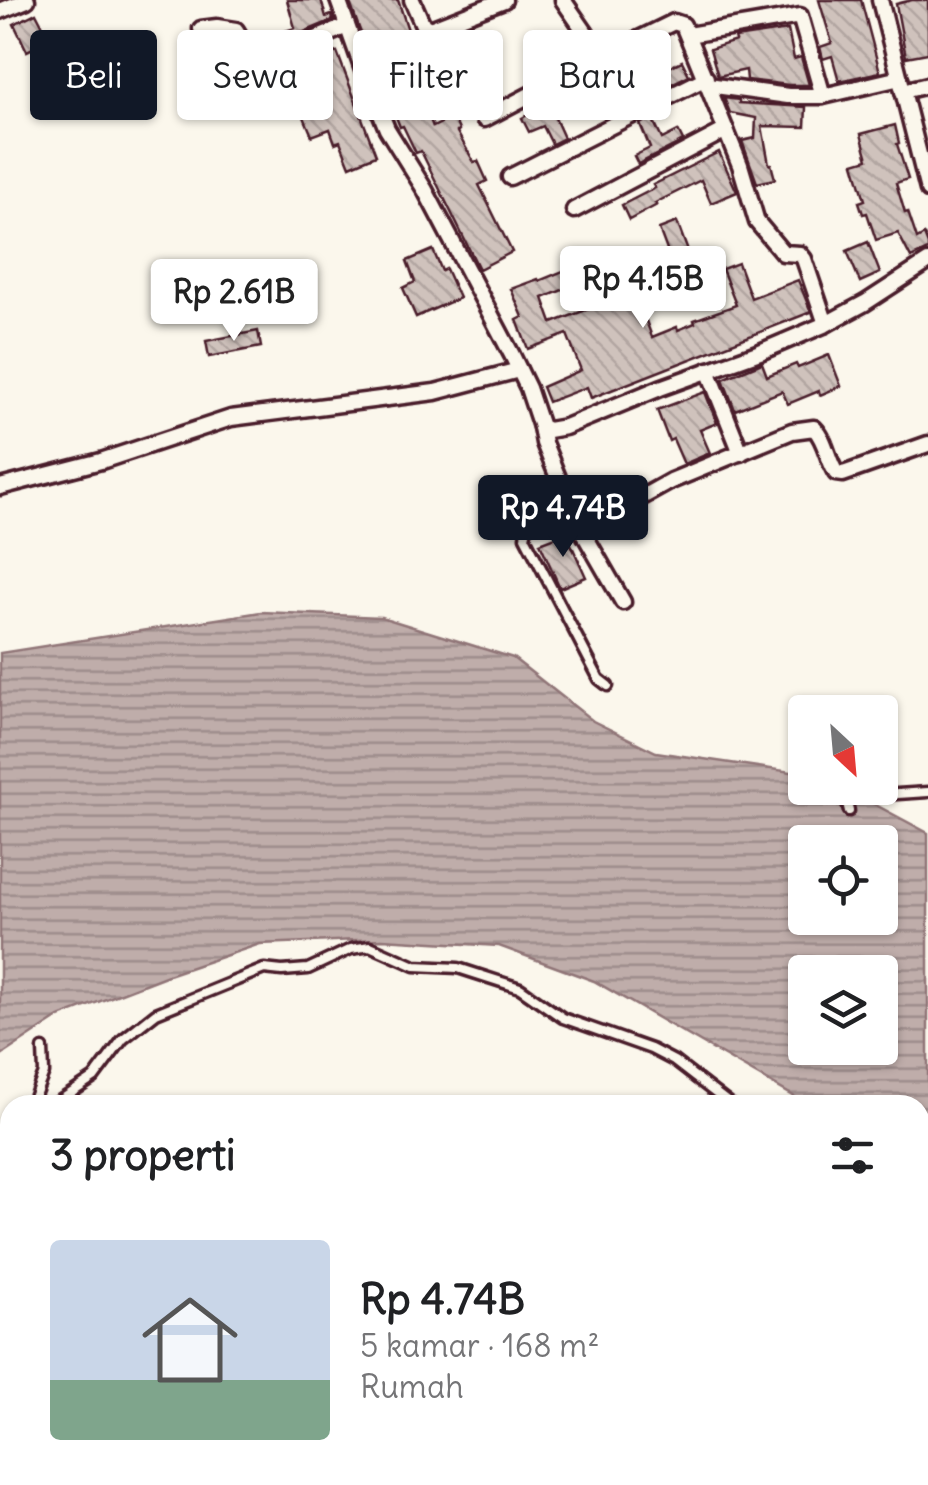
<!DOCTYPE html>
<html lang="id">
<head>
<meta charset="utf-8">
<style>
  :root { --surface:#fff; --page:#f2f2f2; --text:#202124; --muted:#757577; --line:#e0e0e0; --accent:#111827 }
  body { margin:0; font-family:Delius,sans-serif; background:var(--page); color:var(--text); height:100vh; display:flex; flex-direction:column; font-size:38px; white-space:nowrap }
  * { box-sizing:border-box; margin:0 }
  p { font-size:32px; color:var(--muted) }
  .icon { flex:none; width:55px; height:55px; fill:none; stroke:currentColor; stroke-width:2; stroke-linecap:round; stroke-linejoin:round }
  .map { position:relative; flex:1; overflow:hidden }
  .panel { position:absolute; left:0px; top:1095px; width:930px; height:390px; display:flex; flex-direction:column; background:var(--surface); border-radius:30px 30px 0 0; box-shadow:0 2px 8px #0004 }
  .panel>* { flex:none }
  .top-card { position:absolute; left:30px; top:30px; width:870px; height:90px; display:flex; gap:20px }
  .needle { width:65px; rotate:154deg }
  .tools { position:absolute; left:788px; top:695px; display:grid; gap:20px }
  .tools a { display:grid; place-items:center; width:110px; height:110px; border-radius:10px; background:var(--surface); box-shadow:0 2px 8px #0004; font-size:50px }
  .price { position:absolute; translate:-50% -85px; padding:0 22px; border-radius:10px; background:#fff; color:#222; font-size:32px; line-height:65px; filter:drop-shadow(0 2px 5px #0008) }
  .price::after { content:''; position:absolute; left:50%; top:60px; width:30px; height:22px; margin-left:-15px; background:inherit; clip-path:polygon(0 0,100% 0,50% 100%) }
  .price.current { background:var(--accent); color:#fff }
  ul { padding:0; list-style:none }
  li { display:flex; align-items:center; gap:30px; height:250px; padding:0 50px }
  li+li { border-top:2px solid var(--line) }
  li span { display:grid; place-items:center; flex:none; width:280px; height:200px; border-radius:10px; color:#555 }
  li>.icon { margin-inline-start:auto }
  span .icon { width:120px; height:120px; fill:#fffc; stroke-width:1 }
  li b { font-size:42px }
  h2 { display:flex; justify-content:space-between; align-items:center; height:120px; padding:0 50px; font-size:42px }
  .chip { padding:0 35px; border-radius:10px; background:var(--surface); box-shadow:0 2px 8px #0004; font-size:35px; line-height:90px }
  .chip.current { background:var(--accent); color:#fff }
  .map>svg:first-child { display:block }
</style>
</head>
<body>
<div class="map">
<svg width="928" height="1485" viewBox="0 0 928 1485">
  <defs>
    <pattern id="water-rules" width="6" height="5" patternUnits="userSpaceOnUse" patternTransform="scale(2.5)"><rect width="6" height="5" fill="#bfadaa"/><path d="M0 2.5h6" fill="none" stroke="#9d8c8b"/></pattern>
    <pattern id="building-back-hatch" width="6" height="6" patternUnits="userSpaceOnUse" patternTransform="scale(2.5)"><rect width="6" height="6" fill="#cfc2bc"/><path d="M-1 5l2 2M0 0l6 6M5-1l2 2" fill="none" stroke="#b3a6a2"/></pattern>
  </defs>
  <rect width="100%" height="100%" fill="#fbf7ec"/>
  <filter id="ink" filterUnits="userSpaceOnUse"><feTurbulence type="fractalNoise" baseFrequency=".01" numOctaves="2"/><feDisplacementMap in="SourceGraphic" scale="20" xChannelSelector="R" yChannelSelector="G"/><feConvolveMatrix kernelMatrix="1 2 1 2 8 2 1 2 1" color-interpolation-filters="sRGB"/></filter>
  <g filter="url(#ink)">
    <path fill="url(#water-rules)" stroke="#907477" stroke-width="2.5" fill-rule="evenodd" d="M261,612L381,617L513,658L593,721L656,752L805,774V788H844L928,833V1171L920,1167V1105H809L594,981L499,946L382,939L260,944L168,975L59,1017L0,1056V653ZM805,842H880V918H805ZM805,972H880V1048H805Z"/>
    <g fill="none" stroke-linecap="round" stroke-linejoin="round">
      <g stroke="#bfadaa" stroke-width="14">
        <path d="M920,1434L928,1423"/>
        <path d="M890,1485L895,1475"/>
      </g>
    </g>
    <g fill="url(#building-back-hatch)" stroke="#4a1f2b" stroke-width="2.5">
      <path d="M287,0H321L326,17L332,15L333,20L285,40L282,32L295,28Z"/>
      <path d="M349,0H398L421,69L412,73L433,127L453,117L459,130L457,132L474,162L478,161L487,181L479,185L512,252L479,269L421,151L416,153L403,126L400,127L376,66L373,67Z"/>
      <path d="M819,0H861L880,72L839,81L832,56L823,59L820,47L832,43Z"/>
      <path d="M912,0H928V53L906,57L896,4Z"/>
      <path d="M36,13L50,40L27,51L14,24Z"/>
      <path d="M788,30L794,59L801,57L809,85H789L747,80L746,70L718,76L710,49L736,41L735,38Z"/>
      <path d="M337,52L376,155L350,166L340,141L335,143L330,129L312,136L295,95L290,97L281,74Z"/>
      <path d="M682,61L689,75L657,91L650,77Z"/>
      <path d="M562,96L569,111L555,118L564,138L552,144L543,126L529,132L522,118Z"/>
      <path d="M724,98L739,100V103L806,107L805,127L762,126L769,164H771L775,179L757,183L742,141L755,138L756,118L730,113Z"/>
      <path d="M652,118L662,139L678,131L683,141L638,164L634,156L650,148L640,124Z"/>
      <path d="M895,125L899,143L897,144L908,179L896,183L905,213L908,212L917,239L924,235L928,245V250L911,258L898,233L876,240L867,213L863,214L859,202L865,200L854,163L868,159L861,134Z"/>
      <path d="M719,152L737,192L711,203L701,180L655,203L657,205L629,220L622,205L655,188L653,185Z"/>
      <path d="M677,222L692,262L674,269L659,229Z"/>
      <path d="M868,242L880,273L860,282L847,251Z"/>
      <path d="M433,250L442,271L446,269L459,298L416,317L403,288L415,282L407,261Z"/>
      <path d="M738,263L751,298L798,280L811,312L591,398L587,387L548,402L542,387L581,370L567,334L528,349L517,320L523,317L511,289L538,279L539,281L580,264L587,280L543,298L552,323L635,291L652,337L677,327L678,330L695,323L694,320L736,305L722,269Z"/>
      <path d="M258,331L261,347L209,357L206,341Z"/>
      <path d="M829,355L841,386L820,395L819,391L788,404L782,391L735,410L723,379L762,363L767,376L796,364L798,368Z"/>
      <path d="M705,392L717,423L700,430L710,453L684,464L673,439L669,441L657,410Z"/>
      <path d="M566,533L586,577L560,588L540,543Z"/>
    </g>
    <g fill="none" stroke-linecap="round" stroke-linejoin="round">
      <defs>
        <g id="lane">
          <path d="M555,473C549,497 528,512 525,537L599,679L608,686"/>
          <path d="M849,811L847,803L849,798L852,797L928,792"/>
          <path d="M31,1105L44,1073L43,1049"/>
          <path d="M53,1105L94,1078L123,1039L156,1013L264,969L282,971L308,969L351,949L370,946L415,966L458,968L520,988L563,1018L651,1049L674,1061L731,1105"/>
        </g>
        <g id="street">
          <path d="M338,0L363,70L387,129L425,190L512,355L528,388L541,427L548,430L565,427L660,388L760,352L826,324L865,303L928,262"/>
          <path d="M412,0L423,25L430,29L504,0"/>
          <path d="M563,0L594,45L606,55L674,22L683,25L740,165L757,222L783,253L800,254L804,259L826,324"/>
          <path d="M880,0L928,190"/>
          <path d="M0,11L27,0"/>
          <path d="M201,29L217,27L236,30L256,64L272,98"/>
          <path d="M688,35L800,16L823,96"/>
          <path d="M256,64L347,26"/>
          <path d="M708,85L788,96H823L900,78"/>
          <path d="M903,91L928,85"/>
          <path d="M484,119L606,55"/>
          <path d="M510,177L706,78"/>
          <path d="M574,210L726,130"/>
          <path d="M708,370L741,453"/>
          <path d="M541,427L544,443L573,515L623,602"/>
          <path d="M0,487L101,461L231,418L435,392L519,370"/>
          <path d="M644,496L671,481L792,431L814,428C826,440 827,459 836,473L843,474L928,444"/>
          <path d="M0,1172L10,1152"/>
          <path d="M920,1343L923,1340"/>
          <path d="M0,1392L10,1430"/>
          <path d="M21,1475L24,1485"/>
          <path d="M819,1485L829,1475"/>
        </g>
      </defs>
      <use href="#lane" stroke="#4a1f2b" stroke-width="15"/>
      <use href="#street" stroke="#4a1f2b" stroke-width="21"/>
      <use href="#lane" stroke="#fbf7ec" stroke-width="8"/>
      <use href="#street" stroke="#fbf7ec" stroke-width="14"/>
    </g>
  </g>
</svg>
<div class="tools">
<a><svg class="needle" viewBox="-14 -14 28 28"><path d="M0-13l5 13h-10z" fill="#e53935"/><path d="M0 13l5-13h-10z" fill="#757577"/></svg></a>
<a><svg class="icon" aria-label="locate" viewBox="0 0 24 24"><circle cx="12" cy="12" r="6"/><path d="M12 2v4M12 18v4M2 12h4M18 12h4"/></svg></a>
<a><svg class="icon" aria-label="layers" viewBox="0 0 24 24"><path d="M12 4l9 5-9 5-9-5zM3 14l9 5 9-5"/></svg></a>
</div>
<b class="price" style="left:643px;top:331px">Rp 4.15B</b>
<b class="price" style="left:234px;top:344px">Rp 2.61B</b>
<b class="price current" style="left:563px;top:560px">Rp 4.74B</b>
<div class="top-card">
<a class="chip current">Beli</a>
<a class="chip">Sewa</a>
<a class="chip">Filter</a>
<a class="chip">Baru</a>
</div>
<section class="panel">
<h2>3 properti<svg class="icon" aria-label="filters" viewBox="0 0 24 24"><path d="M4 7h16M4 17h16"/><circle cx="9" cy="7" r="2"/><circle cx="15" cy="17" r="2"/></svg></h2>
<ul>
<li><span style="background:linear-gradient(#c9d6e8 70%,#7fa58c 0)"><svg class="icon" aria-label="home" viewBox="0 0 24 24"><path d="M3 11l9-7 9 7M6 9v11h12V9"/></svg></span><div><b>Rp 4.74B</b><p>5 kamar · 168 m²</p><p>Rumah</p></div></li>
</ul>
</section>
</div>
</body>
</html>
